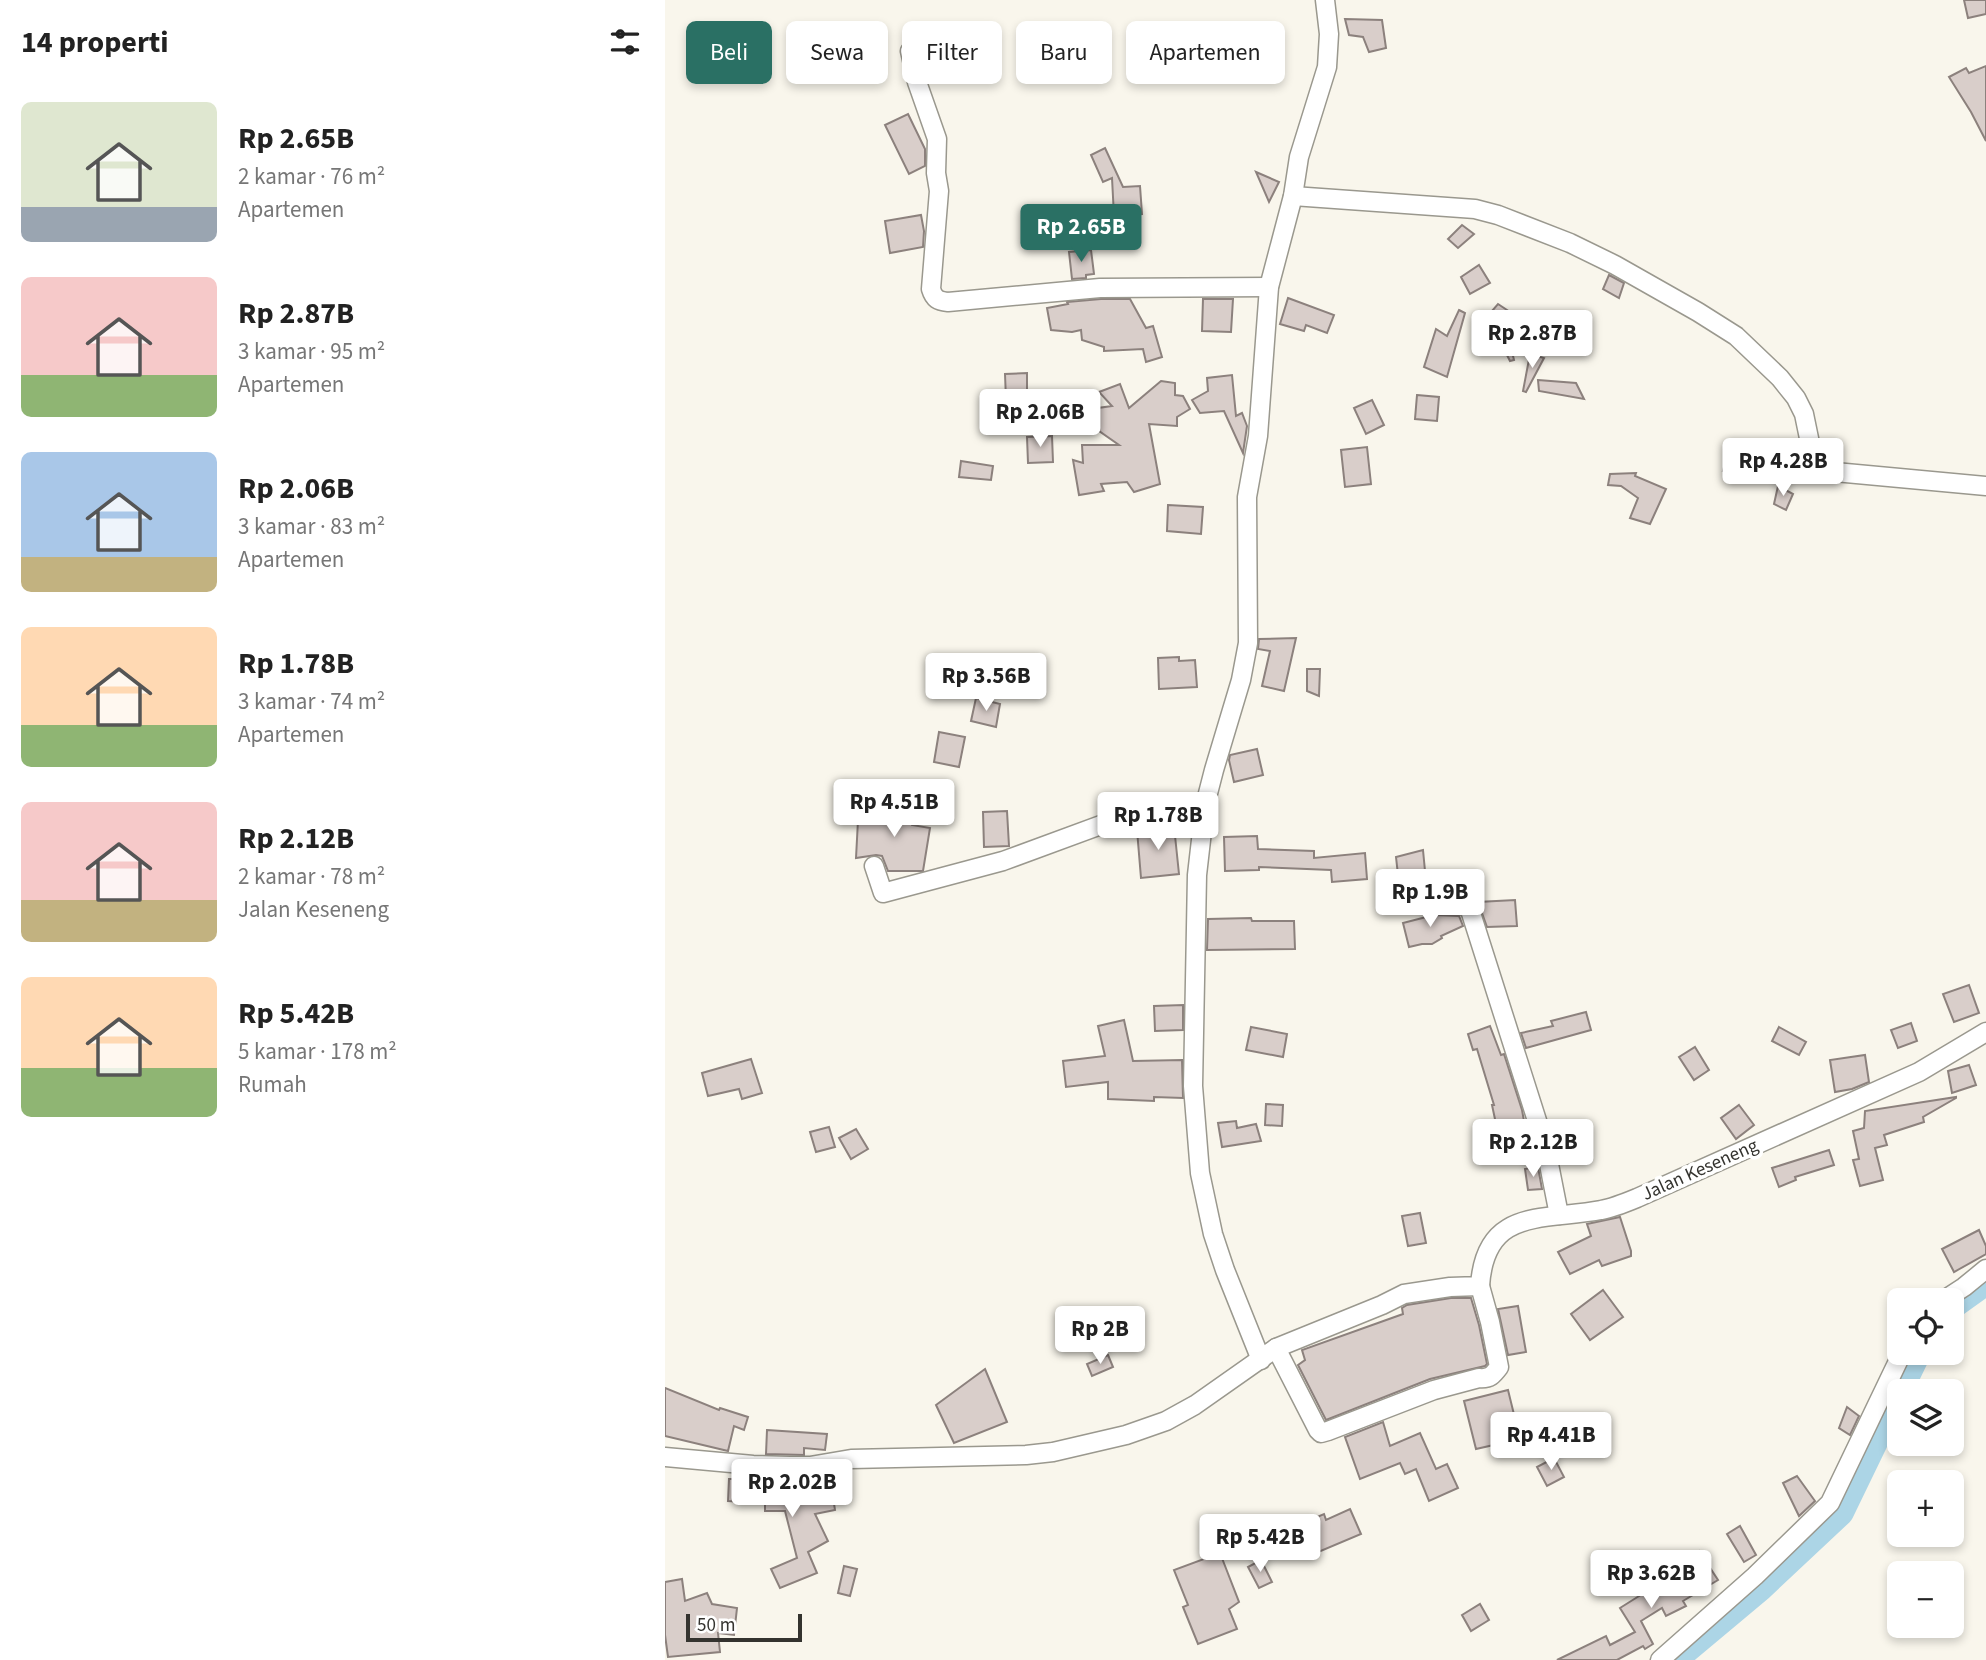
<!DOCTYPE html>
<html lang="id">
<head>
<meta charset="utf-8">
<style>
  :root { --surface:#fff; --page:#f6f6f6; --text:#222; --muted:#767676; --accent:#2a7064 }
  body { margin:0; font-family:"Source Sans 3",sans-serif; background:var(--page); color:var(--text); height:100vh; display:flex; flex-direction:column; font-size:26px; white-space:nowrap }
  * { box-sizing:border-box; margin:0 }
  p { font-size:23px; color:var(--muted) }
  .icon { flex:none; width:38px; height:38px; fill:none; stroke:currentColor; stroke-width:2; stroke-linecap:round; stroke-linejoin:round }
  .map { position:relative; flex:1; overflow:hidden }
  .panel { display:flex; flex-direction:column; background:var(--surface); width:665px }
  .panel>* { flex:none }
  .top-card { position:absolute; left:21px; top:21px; width:665px; height:63px; display:flex; gap:14px }
  .buttons { position:absolute; left:1222px; top:1288px; display:grid; gap:14px }
  .buttons a { display:grid; place-items:center; width:77px; height:77px; border-radius:10px; background:var(--surface); box-shadow:0 4px 10px #0003; font-size:35px }
  .scale { position:absolute; left:21px; bottom:18px; width:116px; box-sizing:border-box; padding-left:7px; border:4px solid #34332f; border-top:0; font-size:19px; line-height:24px; white-space:nowrap; color:#34332f; -webkit-text-stroke:5px #fff; paint-order:stroke }
  .price { position:absolute; translate:-50% -60px; padding:0 16px; border-radius:7px; background:#fff; color:#222; font-size:23px; line-height:46px; filter:drop-shadow(0 2px 4px #0008) }
  .price::after { content:''; position:absolute; left:50%; top:42px; width:21px; height:16px; margin-left:-10px; background:inherit; clip-path:polygon(0 0,100% 0,50% 100%) }
  .price.current { background:var(--accent); color:#fff }
  ul { padding:0; list-style:none }
  li { display:flex; align-items:center; gap:21px; height:175px; padding:0 21px }
  li span { display:grid; place-items:center; flex:none; width:196px; height:140px; border-radius:10px; color:#555 }
  li>.icon { margin-inline-start:auto }
  span .icon { width:84px; height:84px; fill:#fffc; stroke-width:1 }
  li b { font-size:30px }
  h2 { display:flex; justify-content:space-between; align-items:center; height:84px; padding:0 21px; font-size:30px }
  .tag { padding:0 24px; border-radius:10px; background:var(--surface); box-shadow:0 4px 10px #0003; font-size:24px; line-height:63px }
  .tag.current { background:var(--accent); color:#fff }
  main { display:flex; flex:1; min-height:0 }
  .map>svg:first-child { display:block }
</style>
</head>
<body>
<main>
<section class="panel">
<h2>14 properti<svg class="icon" aria-label="filters" viewBox="0 0 24 24"><path d="M4 7h16M4 17h16"/><circle cx="9" cy="7" r="2"/><circle cx="15" cy="17" r="2"/></svg></h2>
<ul>
<li><span style="background:linear-gradient(#dfe7d0 75%,#9aa5b1 0)"><svg class="icon" aria-label="home" viewBox="0 0 24 24"><path d="M3 11l9-7 9 7M6 9v11h12V9"/></svg></span><div><b>Rp 2.65B</b><p>2 kamar · 76 m²</p><p>Apartemen</p></div></li>
<li><span style="background:linear-gradient(#f6c9c9 70%,#8fb573 0)"><svg class="icon" aria-label="home" viewBox="0 0 24 24"><path d="M3 11l9-7 9 7M6 9v11h12V9"/></svg></span><div><b>Rp 2.87B</b><p>3 kamar · 95 m²</p><p>Apartemen</p></div></li>
<li><span style="background:linear-gradient(#a9c7e8 75%,#c2b280 0)"><svg class="icon" aria-label="home" viewBox="0 0 24 24"><path d="M3 11l9-7 9 7M6 9v11h12V9"/></svg></span><div><b>Rp 2.06B</b><p>3 kamar · 83 m²</p><p>Apartemen</p></div></li>
<li><span style="background:linear-gradient(#ffd9b3 70%,#8fb573 0)"><svg class="icon" aria-label="home" viewBox="0 0 24 24"><path d="M3 11l9-7 9 7M6 9v11h12V9"/></svg></span><div><b>Rp 1.78B</b><p>3 kamar · 74 m²</p><p>Apartemen</p></div></li>
<li><span style="background:linear-gradient(#f6c9c9 70%,#c2b280 0)"><svg class="icon" aria-label="home" viewBox="0 0 24 24"><path d="M3 11l9-7 9 7M6 9v11h12V9"/></svg></span><div><b>Rp 2.12B</b><p>2 kamar · 78 m²</p><p>Jalan Keseneng</p></div></li>
<li><span style="background:linear-gradient(#ffd9b3 65%,#8fb573 0)"><svg class="icon" aria-label="home" viewBox="0 0 24 24"><path d="M3 11l9-7 9 7M6 9v11h12V9"/></svg></span><div><b>Rp 5.42B</b><p>5 kamar · 178 m²</p><p>Rumah</p></div></li>
</ul>
</section>
<div class="map">
<svg width="1321" height="1660" viewBox="0 0 1321 1660">
  <rect width="100%" height="100%" fill="#f9f6ec"/>
  <g fill="none" stroke-linecap="round" stroke-linejoin="round">
    <g stroke="#acd5e6" stroke-width="28">
      <path d="M1286,1306L1321,1281"/>
      <path d="M1008,1660L1094,1588L1175,1512L1252,1353"/>
    </g>
  </g>
  <g fill="#d9ceca" stroke="#8c817d" stroke-width="2">
    <path d="M1299,0H1321V14L1303,18Z"/>
    <path d="M680,19L717,20L721,48L704,52L698,37L684,35Z"/>
    <path d="M1321,66V141L1306,112L1284,77L1301,68L1304,73Z"/>
    <path d="M243,114L260,149V166L244,174L220,125Z"/>
    <path d="M440,148L458,187L475,186L477,214L449,216L447,178L438,182L426,155Z"/>
    <path d="M591,172L614,182L604,202Z"/>
    <path d="M256,215L259,231L258,247L225,253L220,221Z"/>
    <path d="M797,225L809,234L793,248L783,239Z"/>
    <path d="M426,250L429,274L421,275V278L407,279L404,252Z"/>
    <path d="M814,265L825,283L805,294L796,277Z"/>
    <path d="M944,275L959,283L954,298L938,289Z"/>
    <path d="M623,298L669,315L662,333L641,325L639,331L615,324Z"/>
    <path d="M436,299H465L481,328L488,326L497,357L481,362L478,349L439,351V347L417,340L416,330L407,332L386,330L382,308L403,304L402,302Z"/>
    <path d="M538,299H568L566,332L537,331Z"/>
    <path d="M833,304L848,314L841,326L849,360L845,361L831,333L820,319Z"/>
    <path d="M794,310L800,313L782,377L759,367L771,329L782,336Z"/>
    <path d="M865,354L879,358L861,392L858,391Z"/>
    <path d="M362,373V399L341,400L340,374Z"/>
    <path d="M567,375L571,416L577,413L582,426L578,453L559,411L535,413L527,400L543,391L542,378Z"/>
    <path d="M873,380L911,383L919,399L874,391Z"/>
    <path d="M496,381L510,383V395L518,396L525,409L512,417V426L484,424L495,484L469,492L462,482L436,484L439,491L414,495L408,460L418,463L417,445H454L427,426L433,408L447,406L434,392L455,384L464,408Z"/>
    <path d="M752,395L774,397L772,421L750,419Z"/>
    <path d="M707,400L719,425L701,434L689,408Z"/>
    <path d="M387,436L388,462L363,463L362,437Z"/>
    <path d="M702,447L706,484L680,487L676,450Z"/>
    <path d="M1064,448L1075,449V473L1058,471Z"/>
    <path d="M296,461L328,466L326,480L294,477Z"/>
    <path d="M971,473L970,476L1001,489L985,524L965,518L973,498L956,486L943,485L945,474Z"/>
    <path d="M1113,486L1128,494L1121,510L1109,504Z"/>
    <path d="M503,505L538,507L536,534L502,531Z"/>
    <path d="M631,638L619,691L597,686L605,651L593,649L594,639Z"/>
    <path d="M514,657V661L530,660L532,687L494,689L493,658Z"/>
    <path d="M642,669H655L654,696L642,691Z"/>
    <path d="M311,698L335,704L331,727L306,721Z"/>
    <path d="M274,732L300,737L294,767L269,762Z"/>
    <path d="M592,749L598,775L569,782L564,760L565,755Z"/>
    <path d="M246,800L247,825L265,828L258,871H223L217,856L211,855L191,858L193,820L217,816L218,808L231,814L230,801Z"/>
    <path d="M342,811L344,846L319,847L318,812Z"/>
    <path d="M509,826L514,874L476,878L472,830Z"/>
    <path d="M592,836L593,849L649,851V858L700,853L702,879L667,882L666,870L594,867V870L560,871L559,837Z"/>
    <path d="M758,850L762,892L738,891L726,896L724,877L733,875L731,857Z"/>
    <path d="M850,900L852,926L822,927L813,902Z"/>
    <path d="M769,915L794,916L798,926L776,936L777,938L767,944H757L744,947L738,923Z"/>
    <path d="M586,918L587,921H629L630,949L542,950L543,919Z"/>
    <path d="M1304,985L1314,1013L1289,1022L1278,994Z"/>
    <path d="M518,1005V1030L490,1031L489,1006Z"/>
    <path d="M921,1012L926,1030L861,1048L856,1033L888,1026L886,1021Z"/>
    <path d="M459,1020L468,1061L517,1060L518,1098L489,1097V1101L443,1099V1082L401,1087L398,1061L440,1056L433,1026Z"/>
    <path d="M1246,1023L1252,1041L1233,1048L1226,1030Z"/>
    <path d="M825,1026L836,1055L839,1054L857,1110L861,1132L834,1138L827,1105H829L812,1049L808,1050L803,1034Z"/>
    <path d="M586,1027L622,1034L618,1057L581,1050Z"/>
    <path d="M1114,1027L1141,1042L1134,1055L1107,1041Z"/>
    <path d="M1030,1047L1044,1070L1029,1080L1014,1057Z"/>
    <path d="M1200,1055L1204,1082L1187,1089L1170,1092L1165,1060Z"/>
    <path d="M86,1059L97,1093L77,1099L74,1089L43,1096L37,1073Z"/>
    <path d="M1304,1065L1311,1085L1287,1093L1283,1071Z"/>
    <path d="M1291,1097V1098L1258,1117L1259,1122L1219,1135L1222,1145L1210,1148L1218,1180L1195,1186L1188,1160L1194,1159L1188,1131L1199,1128L1200,1111Z"/>
    <path d="M601,1104L618,1105L617,1126L600,1125Z"/>
    <path d="M1074,1105L1089,1125L1071,1139L1056,1118Z"/>
    <path d="M571,1121L572,1128L591,1124L596,1141L557,1147L553,1123Z"/>
    <path d="M164,1127L170,1147L151,1152L145,1132Z"/>
    <path d="M191,1129L203,1149L186,1159L174,1138Z"/>
    <path d="M1164,1150L1169,1165L1130,1177L1131,1180L1114,1187L1107,1168Z"/>
    <path d="M873,1167L877,1189L863,1190L860,1169Z"/>
    <path d="M755,1213L761,1243L743,1246L737,1216Z"/>
    <path d="M955,1217L966,1251V1256L937,1266L934,1260L905,1274L893,1252L926,1236L922,1224Z"/>
    <path d="M1314,1230L1321,1246V1254L1289,1272L1277,1249Z"/>
    <path d="M938,1290L958,1317L925,1340L906,1314Z"/>
    <path d="M786,1298H806L814,1325L822,1364L820,1366L765,1379L661,1420L633,1365L640,1360L637,1350L738,1314L737,1308L742,1305Z"/>
    <path d="M853,1306L861,1352L843,1355L833,1309Z"/>
    <path d="M443,1355L448,1367L427,1376L422,1364Z"/>
    <path d="M320,1369L342,1422L289,1443L271,1405Z"/>
    <path d="M0,1388L54,1410L55,1408L83,1417L79,1430L69,1426L63,1451L0,1436Z"/>
    <path d="M843,1390L855,1439L811,1449L799,1401Z"/>
    <path d="M1182,1407L1194,1416L1185,1435L1174,1428Z"/>
    <path d="M718,1422L725,1446L755,1433L771,1469L782,1464L793,1488L764,1501L751,1469L740,1474L735,1463L695,1479L680,1437Z"/>
    <path d="M102,1430L162,1434L160,1450L139,1448V1455L101,1454Z"/>
    <path d="M889,1458L899,1477L882,1486L872,1467Z"/>
    <path d="M1132,1476L1150,1501L1134,1516L1118,1483Z"/>
    <path d="M165,1478L170,1510L150,1514L163,1541L143,1552L152,1573L115,1588L106,1569L132,1558L120,1511H100V1503L63,1501L64,1479H92L90,1487L126,1488L144,1483V1482Z"/>
    <path d="M685,1509L696,1534L651,1553L638,1523L659,1514L661,1520Z"/>
    <path d="M1075,1526L1091,1555L1079,1562L1062,1534Z"/>
    <path d="M1034,1551L1053,1580L1018,1601L1021,1606L1001,1616L997,1608L976,1621L988,1644L980,1649L978,1646L952,1660H892L941,1636L945,1645L970,1632L955,1608L990,1586L1016,1573L1012,1565Z"/>
    <path d="M555,1553L574,1602L564,1609L572,1629L533,1644L518,1607L523,1605L509,1570Z"/>
    <path d="M596,1560L607,1582L594,1588L583,1567Z"/>
    <path d="M179,1566L192,1569L185,1596L173,1593Z"/>
    <path d="M17,1579L20,1601L42,1593L47,1604L72,1608L69,1635L53,1633L55,1652L3,1657L0,1635V1582Z"/>
    <path d="M815,1604L824,1620L806,1631L797,1615Z"/>
  </g>
  <g fill="none" stroke-linecap="round" stroke-linejoin="round">
    <defs>
      <g id="minor">
        <path d="M245,51L252,82L272,139L271,173L274,191L266,289C269,299 273,301 283,302L435,288L604,287"/>
        <path d="M628,196L810,209L833,215L905,243L950,265L1033,312L1071,336L1115,378L1131,398L1139,414L1146,448L1155,463L1170,472L1321,486"/>
        <path d="M209,866L218,893L338,861L482,808C503,803 519,807 539,813"/>
        <path d="M738,902L798,905L805,910L881,1149L894,1215"/>
        <path d="M1279,1300L1299,1287L1321,1269"/>
        <path d="M611,1348L653,1430L656,1433L663,1431L769,1390L814,1378C825,1379 828,1375 834,1367L825,1322L815,1286"/>
        <path d="M596,1360L560,1270L548,1234L535,1173L528,1086L532,875L540,805L549,770L576,680L583,643L582,497L593,436L604,287L628,196L634,157L662,67L664,34L660,0"/>
        <path d="M0,1457L88,1465L125,1466H145L186,1459L361,1455L388,1452L461,1435L501,1421L530,1405L611,1348L717,1305L739,1294L785,1287L815,1286C820,1207 878,1221 936,1210C948,1208 960,1203 972,1198L1254,1072L1321,1032"/>
        <path d="M995,1660L1090,1576L1165,1503L1237,1353"/>
      </g>
    </defs>
    <use href="#minor" stroke="#9a988e" stroke-width="21"/>
    <use href="#minor" stroke="#fff" stroke-width="18"/>
  </g>
  <g text-anchor="middle" dominant-baseline="central" stroke-width="7" stroke-linejoin="round" paint-order="stroke">
    <g font-size="19" fill="#34332f" stroke="#fff">
      <text transform="translate(1035 1170) rotate(-24)">Jalan Keseneng</text>
    </g>
  </g>
</svg>
<div class="buttons">
<a><svg class="icon" aria-label="locate" viewBox="0 0 24 24"><circle cx="12" cy="12" r="6"/><path d="M12 2v4M12 18v4M2 12h4M18 12h4"/></svg></a>
<a><svg class="icon" aria-label="layers" viewBox="0 0 24 24"><path d="M12 4l9 5-9 5-9-5zM3 14l9 5 9-5"/></svg></a>
<a>+</a>
<a>−</a>
</div>
<div class="scale">50 m</div>
<b class="price current" style="left:416px;top:264px">Rp 2.65B</b>
<b class="price" style="left:867px;top:370px">Rp 2.87B</b>
<b class="price" style="left:375px;top:449px">Rp 2.06B</b>
<b class="price" style="left:1118px;top:498px">Rp 4.28B</b>
<b class="price" style="left:321px;top:713px">Rp 3.56B</b>
<b class="price" style="left:229px;top:839px">Rp 4.51B</b>
<b class="price" style="left:493px;top:852px">Rp 1.78B</b>
<b class="price" style="left:765px;top:929px">Rp 1.9B</b>
<b class="price" style="left:868px;top:1179px">Rp 2.12B</b>
<b class="price" style="left:435px;top:1366px">Rp 2B</b>
<b class="price" style="left:886px;top:1472px">Rp 4.41B</b>
<b class="price" style="left:127px;top:1519px">Rp 2.02B</b>
<b class="price" style="left:595px;top:1574px">Rp 5.42B</b>
<b class="price" style="left:986px;top:1610px">Rp 3.62B</b>
<div class="top-card">
<a class="tag current">Beli</a>
<a class="tag">Sewa</a>
<a class="tag">Filter</a>
<a class="tag">Baru</a>
<a class="tag">Apartemen</a>
</div>
</div>
</main>
</body>
</html>
